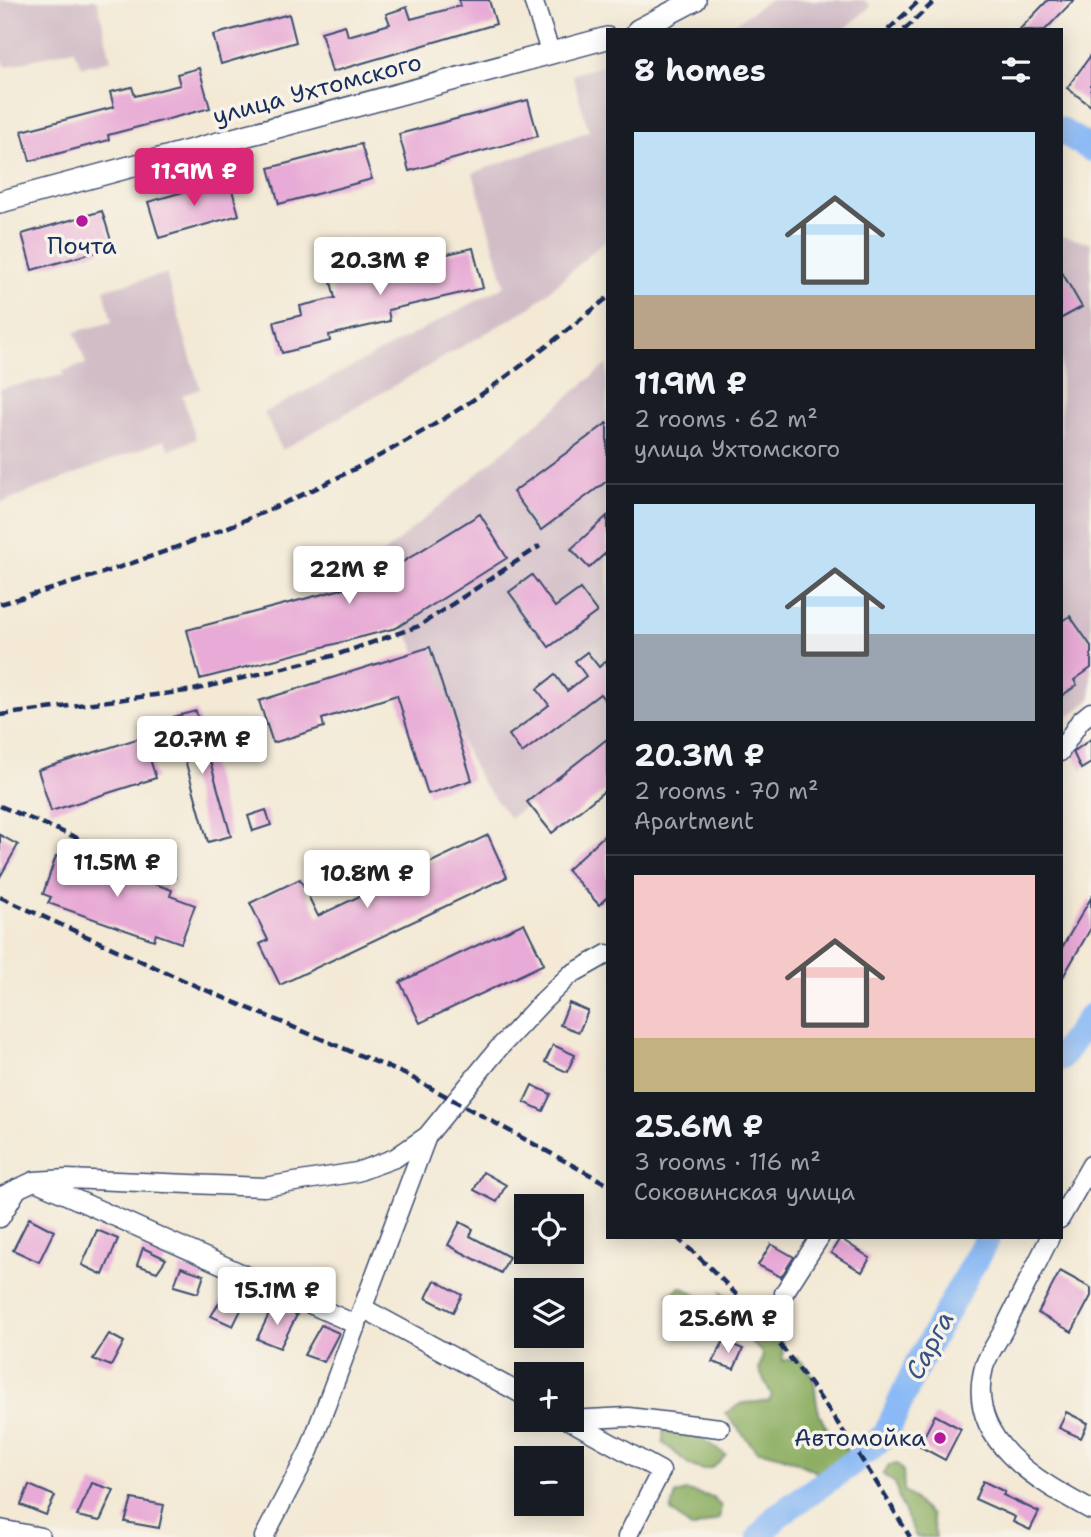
<!DOCTYPE html>
<html lang="en">
<head>
<meta charset="utf-8">
<style>
  :root { --surface:#171b24; --page:#242831; --text:#f1f3f6; --muted:#9ea1a6; --line:#363941; --accent:#db2777 }
  body { margin:0; font-family:"Shantell Sans",sans-serif; background:var(--page); color:var(--text); height:100vh; display:flex; flex-direction:column; font-size:26px; white-space:nowrap }
  * { box-sizing:border-box; margin:0 }
  p { font-size:23px; color:var(--muted) }
  .icon { flex:none; width:38px; height:38px; fill:none; stroke:currentColor; stroke-width:2; stroke-linecap:round; stroke-linejoin:round }
  .map { position:relative; flex:1; overflow:hidden }
  .side { position:absolute; left:606px; top:28px; width:457px; height:1211px; display:flex; flex-direction:column; background:var(--surface); border-radius:0px; box-shadow:0 4px 18px #0003 }
  .side>* { flex:none }
  .buttons { position:absolute; left:514px; top:1194px; display:grid; gap:14px }
  .buttons a { display:grid; place-items:center; width:70px; height:70px; border-radius:0px; background:var(--surface); box-shadow:0 4px 18px #0003; font-size:35px }
  .price { position:absolute; translate:-50% -60px; padding:0 16px; border-radius:7px; background:#fff; color:#222; font-size:23px; line-height:46px; filter:drop-shadow(0 2px 4px #0008) }
  .price::after { content:''; position:absolute; left:50%; top:42px; width:21px; height:16px; margin-left:-10px; background:inherit; clip-path:polygon(0 0,100% 0,50% 100%) }
  .price.active { background:var(--accent); color:#fff }
  ul { padding:0; list-style:none }
  li { display:grid; align-content:center; gap:14px; height:371px; padding:0 28px }
  li+li { border-top:2px solid var(--line) }
  li span { display:grid; place-items:center; height:217px; border-radius:0px; color:#555 }
  li>.icon { margin-inline-start:auto }
  span .icon { width:126px; height:126px; fill:#fffc; stroke-width:1 }
  li b { font-size:30px }
  h2 { display:flex; justify-content:space-between; align-items:center; height:84px; padding:0 28px; font-size:30px }
  .map>svg:first-child { display:block }
</style>
</head>
<body>
<div class="map">
<svg width="1091" height="1537" viewBox="0 0 1091 1537">
  <rect width="100%" height="100%" fill="#f7f3e8"/>
  <filter id="ink" filterUnits="userSpaceOnUse"><feTurbulence type="fractalNoise" baseFrequency=".0143" numOctaves="2"/><feDisplacementMap in="SourceGraphic" scale="14" xChannelSelector="R" yChannelSelector="G"/><feConvolveMatrix kernelMatrix="1 2 1 2 8 2 1 2 1" color-interpolation-filters="sRGB"/></filter>
  <filter id="wash" filterUnits="userSpaceOnUse"><feTurbulence type="fractalNoise" baseFrequency=".00686" numOctaves="4" result="noise"/><feDisplacementMap in="SourceGraphic" scale="28" xChannelSelector="R" yChannelSelector="G"/><feGaussianBlur stdDeviation="1.57" result="paint"/><feColorMatrix in="noise" values="0 0 0 0 0 0 0 0 0 0 0 0 0 0 0 0 0 1.4 0 .05"/><feComposite in="paint" operator="in"/></filter>
  <g filter="url(#wash)">
    <rect width="100%" height="100%" fill="#f3e9d5"/>
    <g fill="#d2bdc7">
      <path d="M0,0H97L111,60L82,67L73,49L5,67L0,52Z"/>
      <path d="M769,0H864L871,6L844,30H726Z"/>
      <path d="M607,65V239L531,307L282,450L264,413L505,286L473,173L589,131L572,74Z"/>
      <path d="M1061,236L1091,243V699L1061,723Z"/>
      <path d="M166,274L200,389L182,395L196,439L170,450L164,440L0,503V389L64,375L63,371L86,364L75,332L112,322L104,289Z"/>
      <path d="M607,364V743L510,818L481,781L372,563Z"/>
    </g>
    <g fill="#8cae62" stroke="#546e60" stroke-width="2">
      <path d="M681,1287L721,1308L727,1307L721,1292C752,1315 783,1312 783,1361L797,1358C824,1379 809,1392 822,1420C829,1435 843,1444 853,1457V1465L834,1482C813,1469 780,1452 757,1451L725,1413L743,1403L769,1401L772,1396L759,1370L763,1354L736,1326L728,1331L723,1330C713,1310 684,1310 668,1295Z"/>
      <path d="M671,1427L700,1438L726,1455C702,1487 684,1458 663,1443V1433Z"/>
      <path d="M898,1464L903,1471L904,1491L931,1515L936,1537H916L900,1502L895,1483L883,1475L889,1465Z"/>
      <path d="M686,1491L712,1497L721,1506L719,1519L692,1529L671,1511L676,1494Z"/>
    </g>
    <g fill="none" stroke-linecap="round" stroke-linejoin="round">
      <g stroke="#8ab9f5" stroke-width="26">
        <path d="M1060,130L1091,149"/>
        <path d="M1060,1058L1091,1016"/>
        <path d="M868,1450L886,1434L915,1369L988,1237"/>
        <path d="M760,1537L777,1516L855,1461"/>
      </g>
    </g>
    <g id="blocks">
      <g fill="#e8aad6">
        <path d="M459,0H489L496,24L332,72L321,32L345,25L348,36L390,24L386,14L407,7L411,19L460,6Z"/>
        <path d="M1048,0H1074L1045,30H1019Z"/>
        <path d="M289,14L296,42L221,64L213,35Z"/>
        <path d="M1091,55V106L1067,88Z"/>
        <path d="M199,68L210,108L108,135L109,140L30,161L22,131L114,107L110,92L132,87L135,96L180,85L177,74Z"/>
        <path d="M528,100L538,136L409,171L399,134Z"/>
        <path d="M361,144L372,179L279,204L269,168Z"/>
        <path d="M229,179L239,215L159,238L148,202Z"/>
        <path d="M102,211L113,247L32,270L22,234Z"/>
        <path d="M473,248L483,288L388,310L390,321L329,335L330,341L282,353L274,322L302,315L300,306L335,298L331,282L392,267L388,254L406,250L409,263Z"/>
        <path d="M1060,269L1082,307L1060,319Z"/>
        <path d="M607,423V481L541,530L513,492Z"/>
        <path d="M480,514L507,558L396,628L200,679L187,630L372,581Z"/>
        <path d="M607,516V552L589,568L571,549Z"/>
        <path d="M532,575L555,607L580,589L597,612L549,647L509,592Z"/>
        <path d="M1070,616L1091,646V668L1074,680L1077,685L1060,697V622Z"/>
        <path d="M430,647L472,780L428,794L397,695L322,719L324,727L273,743L259,701Z"/>
        <path d="M587,652L599,667L607,660V703L600,694L522,753L509,735L549,705L537,689L555,675L567,691L586,676L575,661Z"/>
        <path d="M196,711L231,836L208,842L173,717Z"/>
        <path d="M143,737L156,778L51,811L38,770Z"/>
        <path d="M607,739V789L552,833L527,802Z"/>
        <path d="M1091,739V763L1081,769L1073,752Z"/>
        <path d="M266,810L271,825L253,831L248,816Z"/>
        <path d="M607,833V897L599,905L567,870Z"/>
        <path d="M0,835L18,845L0,877Z"/>
        <path d="M488,835L507,877L280,985L260,944L268,940L250,903L300,879L318,916Z"/>
        <path d="M66,853L172,890L170,896L195,905L181,943L156,934L154,940L48,903L51,897L43,894L56,856L64,859Z"/>
        <path d="M1091,898V928L1060,982V951Z"/>
        <path d="M524,923L544,964L420,1023L400,982Z"/>
        <path d="M569,1003L588,1011L579,1032L560,1025Z"/>
        <path d="M553,1045L575,1055L567,1072L545,1062Z"/>
        <path d="M532,1085L551,1094L543,1111L524,1102Z"/>
        <path d="M483,1172L506,1185L497,1202L474,1190Z"/>
        <path d="M29,1218L54,1231L39,1262L13,1250Z"/>
        <path d="M460,1222L473,1229L470,1236L509,1257L501,1273L448,1245Z"/>
        <path d="M97,1230L118,1239L103,1275L82,1265Z"/>
        <path d="M840,1238L870,1258L862,1272L831,1253Z"/>
        <path d="M771,1244L794,1257L781,1277L758,1265Z"/>
        <path d="M143,1248L166,1259L157,1272L137,1265Z"/>
        <path d="M181,1267L204,1275L198,1293L174,1286Z"/>
        <path d="M1060,1271L1091,1288V1296L1072,1332L1038,1313Z"/>
        <path d="M435,1280L462,1295L453,1312L426,1298Z"/>
        <path d="M230,1285L249,1294L233,1326L211,1316Z"/>
        <path d="M273,1306L297,1315L280,1348L257,1339Z"/>
        <path d="M321,1325L339,1333L324,1362L304,1355Z"/>
        <path d="M109,1334L124,1342L111,1366L93,1359Z"/>
        <path d="M724,1341L743,1349L734,1369L712,1362Z"/>
        <path d="M1066,1412L1088,1423L1081,1438L1059,1428Z"/>
        <path d="M935,1415L961,1429L945,1460L919,1446Z"/>
        <path d="M983,1481L1005,1492L1003,1495L1039,1512L1030,1530L1013,1522L1015,1517L975,1499Z"/>
        <path d="M92,1483L114,1490L100,1521L77,1516Z"/>
        <path d="M29,1485L55,1496L46,1515L21,1505Z"/>
        <path d="M132,1499L164,1505L159,1528L125,1522Z"/>
      </g>
    </g>
  </g>
  <g filter="url(#ink)">
    <use href="#blocks" fill-opacity="0" stroke="#3b4b70" stroke-width="2"/>
    <g fill="none" stroke-linecap="round" stroke-linejoin="round">
      <defs>
        <g id="minor">
          <path d="M533,0L551,54"/>
          <path d="M1060,752L1080,721L1091,712"/>
          <path d="M37,1182L357,1325"/>
          <path d="M0,1197L34,1181L67,1179L264,1187L357,1172L395,1158L427,1136L498,1049L542,1002L570,975L607,954"/>
          <path d="M0,1218L18,1188"/>
          <path d="M1060,1219L1091,1165"/>
          <path d="M1050,1237C1035,1268 1019,1298 1004,1329C998,1341 988,1354 984,1367C964,1441 1038,1481 1091,1510"/>
          <path d="M784,1293L820,1237"/>
          <path d="M363,1308L527,1397"/>
          <path d="M567,1419L661,1471L627,1537"/>
          <path d="M568,1420L628,1417L720,1428"/>
          <path d="M0,1529L41,1537"/>
          <path d="M264,1537L309,1451L427,1136"/>
        </g>
        <g id="major">
          <path d="M638,30L695,0"/>
          <path d="M0,202L607,38"/>
        </g>
      </defs>
      <use href="#minor" stroke="#3b4b70" stroke-width="21"/>
      <use href="#major" stroke="#3b4b70" stroke-width="24"/>
      <use href="#minor" stroke="#fff" stroke-width="18"/>
      <use href="#major" stroke="#fff" stroke-width="21"/>
      <g stroke="#1b2f5e" stroke-width="4.5" stroke-dasharray="10 5" stroke-linecap="butt">
        <path d="M888,30L920,0"/>
        <path d="M904,30L936,0"/>
        <path d="M0,604C157,560 305,504 445,418C502,383 555,340 607,298"/>
        <path d="M0,715L194,690L336,655L419,626L540,546"/>
        <path d="M0,806L179,880"/>
        <path d="M0,897L196,986L409,1076L607,1184"/>
        <path d="M676,1237C774,1320 844,1428 910,1537"/>
      </g>
    </g>
  </g>
  <g fill="#b5179e" stroke="#f7f3e8" stroke-width="2.5">
    <circle cx="82" cy="221" r="7"/>
    <circle cx="940" cy="1438" r="7"/>
  </g>
  <g text-anchor="middle" dominant-baseline="central" stroke-width="7" stroke-linejoin="round" paint-order="stroke">
    <g font-size="24" fill="#1b2f5e" stroke="#f7f3e8">
      <text transform="translate(317 89) rotate(-15)">улица Ухтомского</text>
    </g>
    <g font-size="24" fill="#1b2f5e" stroke="#f7f3e8">
      <text x="82" y="246">Почта</text>
      <text x="926" y="1438" text-anchor="end">Автомойка</text>
    </g>
    <g font-size="26" font-style="italic" fill="#375284" stroke="#f7f3e8">
      <text transform="translate(929 1345) rotate(-62)">Сарга</text>
    </g>
  </g>
</svg>
<div class="buttons">
<a><svg class="icon" aria-label="locate" viewBox="0 0 24 24"><circle cx="12" cy="12" r="6"/><path d="M12 2v4M12 18v4M2 12h4M18 12h4"/></svg></a>
<a><svg class="icon" aria-label="layers" viewBox="0 0 24 24"><path d="M12 4l9 5-9 5-9-5zM3 14l9 5 9-5"/></svg></a>
<a>+</a>
<a>−</a>
</div>
<b class="price active" style="left:194px;top:208px">11.9M ₽</b>
<b class="price" style="left:380px;top:297px">20.3M ₽</b>
<b class="price" style="left:349px;top:606px">22M ₽</b>
<b class="price" style="left:202px;top:776px">20.7M ₽</b>
<b class="price" style="left:117px;top:899px">11.5M ₽</b>
<b class="price" style="left:367px;top:910px">10.8M ₽</b>
<b class="price" style="left:277px;top:1327px">15.1M ₽</b>
<b class="price" style="left:728px;top:1355px">25.6M ₽</b>
<section class="side">
<h2>8 homes<svg class="icon" aria-label="filters" viewBox="0 0 24 24"><path d="M4 7h16M4 17h16"/><circle cx="9" cy="7" r="2"/><circle cx="15" cy="17" r="2"/></svg></h2>
<ul>
<li><span style="background:linear-gradient(#bfe0f5 75%,#b9a48a 0)"><svg class="icon" aria-label="home" viewBox="0 0 24 24"><path d="M3 11l9-7 9 7M6 9v11h12V9"/></svg></span><div><b>11.9M ₽</b><p>2 rooms · 62 m²</p><p>улица Ухтомского</p></div></li>
<li><span style="background:linear-gradient(#bfe0f5 60%,#9aa5b1 0)"><svg class="icon" aria-label="home" viewBox="0 0 24 24"><path d="M3 11l9-7 9 7M6 9v11h12V9"/></svg></span><div><b>20.3M ₽</b><p>2 rooms · 70 m²</p><p>Apartment</p></div></li>
<li><span style="background:linear-gradient(#f6c9c9 75%,#c2b280 0)"><svg class="icon" aria-label="home" viewBox="0 0 24 24"><path d="M3 11l9-7 9 7M6 9v11h12V9"/></svg></span><div><b>25.6M ₽</b><p>3 rooms · 116 m²</p><p>Соковинская улица</p></div></li>
</ul>
</section>
</div>
</body>
</html>
